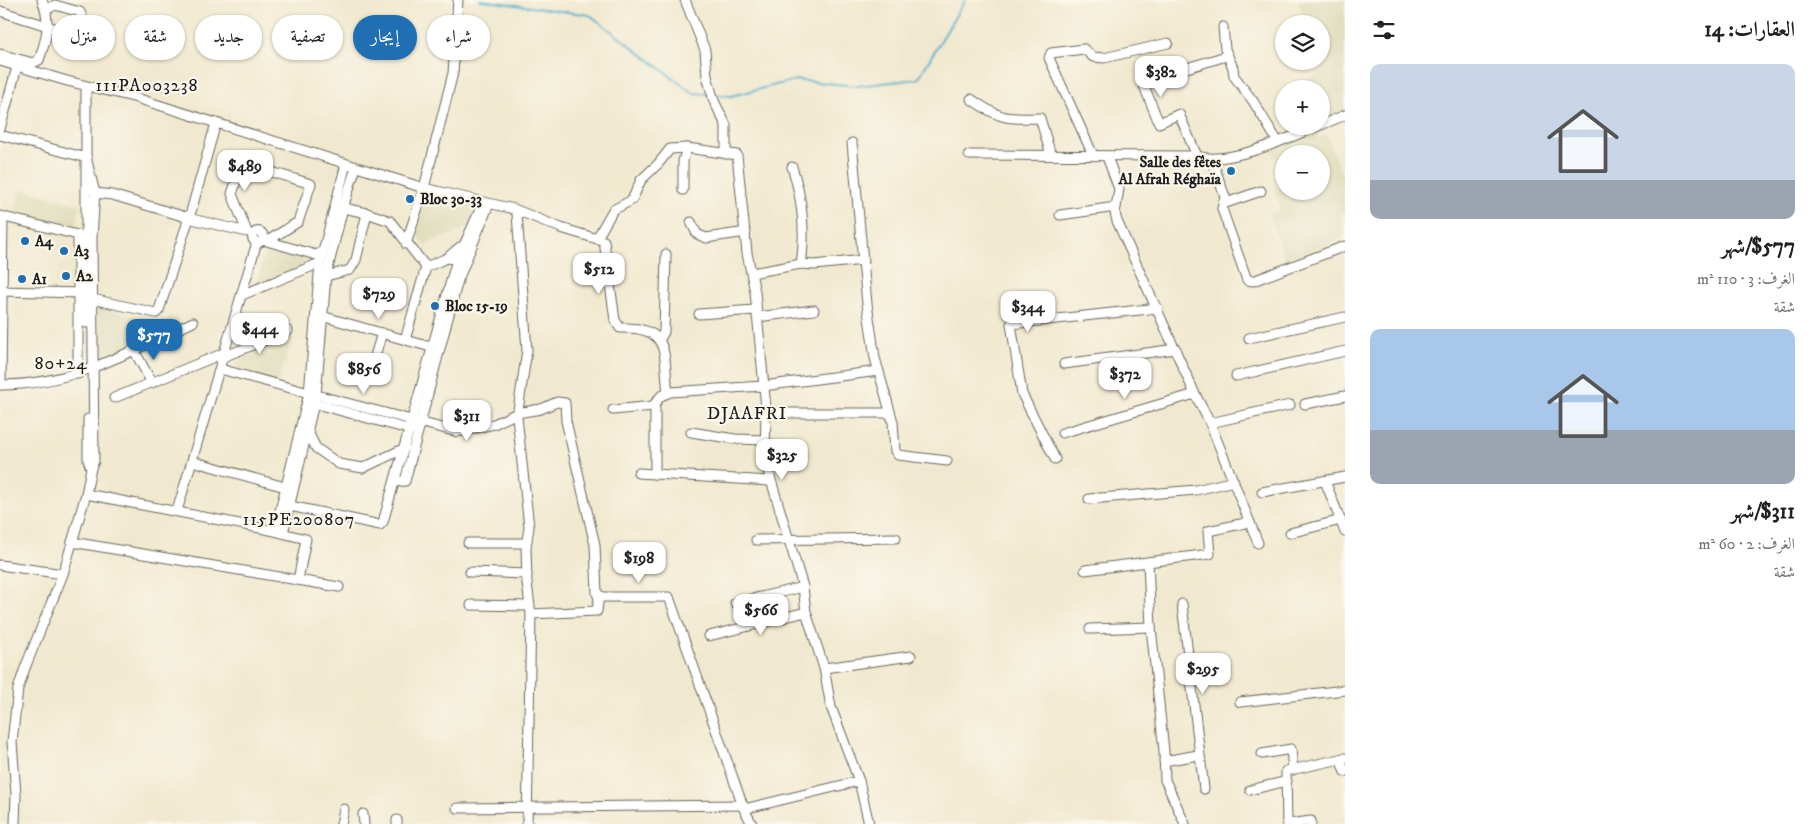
<!DOCTYPE html>
<html lang="ar">
<head>
<meta charset="utf-8">
<style>
  :root { --surface:#fff; --page:#f6f6f6; --text:#202124; --muted:#757577; --accent:#1f6fb2 }
  body { margin:0; font-family:"IM FELL DW Pica",Amiri,serif; background:var(--page); color:var(--text); direction:rtl; height:100vh; display:flex; flex-direction:column; font-size:19px; white-space:nowrap }
  * { box-sizing:border-box; margin:0 }
  p { font-size:16px; color:var(--muted) }
  .icon { flex:none; width:28px; height:28px; fill:none; stroke:currentColor; stroke-width:2; stroke-linecap:round; stroke-linejoin:round }
  .map { position:relative; flex:1; overflow:hidden; direction:ltr }
  .drawer { display:flex; flex-direction:column; background:var(--surface); width:475px }
  .drawer>* { flex:none }
  .top-card { position:absolute; left:15px; top:15px; width:475px; height:45px; direction:rtl; display:flex; gap:10px }
  .tools { position:absolute; left:1275px; top:15px; display:grid; gap:10px }
  .tools a { display:grid; place-items:center; width:55px; height:55px; border-radius:50%; background:var(--surface); box-shadow:0 1px 4px #0004; font-size:25px }
  .price { position:absolute; translate:-50% -42px; padding:0 11px; border-radius:10px; background:#fff; color:#222; font-size:16px; line-height:32px; filter:drop-shadow(0 1px 2px #0008) }
  .price::after { content:''; position:absolute; left:50%; top:30px; width:15px; height:11px; margin-left:-8px; background:inherit; clip-path:polygon(0 0,100% 0,50% 100%) }
  .price.active { background:var(--accent); color:#fff }
  ul { padding:0; list-style:none }
  li { display:grid; align-content:center; gap:10px; height:265px; padding:0 25px }
  li span { display:grid; place-items:center; height:155px; border-radius:10px; color:#555 }
  li>.icon { margin-inline-start:auto }
  span .icon { width:90px; height:90px; fill:#fffc; stroke-width:1 }
  li b { font-size:21px }
  h2 { display:flex; justify-content:space-between; align-items:center; height:60px; padding:0 25px; font-size:21px }
  .pill { padding:0 18px; border-radius:22px; background:var(--surface); box-shadow:0 1px 4px #0004; font-size:18px; line-height:45px }
  .pill.active { background:var(--accent); color:#fff }
  main { display:flex; flex:1; min-height:0 }
  .map>svg:first-child { display:block }
</style>
</head>
<body>
<main>
<section class="drawer">
<h2>العقارات: 14<svg class="icon" aria-label="filters" viewBox="0 0 24 24"><path d="M4 7h16M4 17h16"/><circle cx="9" cy="7" r="2"/><circle cx="15" cy="17" r="2"/></svg></h2>
<ul>
<li><span style="background:linear-gradient(#c9d6e8 75%,#9aa5b1 0)"><svg class="icon" aria-label="home" viewBox="0 0 24 24"><path d="M3 11l9-7 9 7M6 9v11h12V9"/></svg></span><div><b>$577/شهر</b><p>الغرف: 3 · 110 m²</p><p>شقة</p></div></li>
<li><span style="background:linear-gradient(#a9c7e8 65%,#9aa5b1 0)"><svg class="icon" aria-label="home" viewBox="0 0 24 24"><path d="M3 11l9-7 9 7M6 9v11h12V9"/></svg></span><div><b>$311/شهر</b><p>الغرف: 2 · 60 m²</p><p>شقة</p></div></li>
</ul>
</section>
<div class="map">
<svg width="1345" height="824" viewBox="0 0 1345 824">
  <rect width="100%" height="100%" fill="#fbf7ec"/>
  <filter id="ink" filterUnits="userSpaceOnUse"><feTurbulence type="fractalNoise" baseFrequency=".02" numOctaves="2"/><feDisplacementMap in="SourceGraphic" scale="10" xChannelSelector="R" yChannelSelector="G"/><feConvolveMatrix kernelMatrix="1 2 1 2 8 2 1 2 1" color-interpolation-filters="sRGB"/></filter>
  <filter id="wash" filterUnits="userSpaceOnUse"><feTurbulence type="fractalNoise" baseFrequency=".0096" numOctaves="4" result="noise"/><feDisplacementMap in="SourceGraphic" scale="20" xChannelSelector="R" yChannelSelector="G"/><feGaussianBlur stdDeviation="1.12" result="paint"/><feColorMatrix in="noise" values="0 0 0 0 0 0 0 0 0 0 0 0 0 0 0 0 0 1.4 0 .05"/><feComposite in="paint" operator="in"/></filter>
  <g filter="url(#wash)">
    <rect width="100%" height="100%" fill="#f1e9cf"/>
    <g fill="#e0ddbb">
      <path d="M1298,0H1345V111L1321,122V89H1306L1303,81L1323,71L1320,61L1321,24H1306Z"/>
      <path d="M1317,134L1318,137L1327,134L1335,159L1345,178V210L1341,217L1345,236L1329,243L1332,250L1287,265L1269,214L1281,209L1274,190L1284,186V191H1321V154H1284V184L1272,151Z"/>
      <path d="M21,189L80,205L75,229L14,213Z"/>
      <path d="M425,192L479,204L468,227L425,245L414,233Z"/>
      <path d="M272,248L313,260L314,264L256,287L264,254Z"/>
      <path d="M97,308L167,323L168,316L178,317L180,325L99,363Z"/>
      <path d="M294,337L278,382L239,370L234,362Z"/>
    </g>
    <g fill="none" stroke-linecap="round" stroke-linejoin="round">
      <g stroke="#4eabcc" stroke-width="2">
        <path d="M480,0L590,15L693,93L708,94"/>
        <path d="M715,95L731,96L796,80L857,86L918,79L965,0"/>
      </g>
    </g>
  </g>
  <g filter="url(#ink)">
    <g fill="none" stroke-linecap="round" stroke-linejoin="round">
      <defs>
        <g id="minor">
          <path d="M685,0L705,50L707,76L714,101L726,125V154"/>
          <path d="M0,11L73,34L78,31L82,17L80,12L55,5L46,10"/>
          <path d="M1223,27L1225,49L1233,68L1234,76L1253,101L1278,142"/>
          <path d="M0,54L33,63L39,60C47,38 51,22 42,0"/>
          <path d="M0,61L67,81L133,97L424,188L514,209L517,214L527,350L517,417L529,527L526,547L527,583L531,614L527,824"/>
          <path d="M971,99C1000,119 1005,119 1040,118L1051,155"/>
          <path d="M1321,125L1345,115"/>
          <path d="M0,129L17,67"/>
          <path d="M0,135L87,158"/>
          <path d="M852,143L867,304L875,358L893,422L895,451L898,455L947,461"/>
          <path d="M969,155L1197,156C1227,166 1289,138 1318,126"/>
          <path d="M1093,155L1049,58L1051,53L1084,49L1093,57L1104,58L1168,43"/>
          <path d="M1197,156L1179,114L1159,123L1144,86L1151,79L1226,56"/>
          <path d="M1107,157L1119,189L1115,213L1117,221L1195,394L1210,423L1258,543"/>
          <path d="M1212,160L1225,197L1222,209L1247,280L1253,281L1345,246"/>
          <path d="M346,164L320,263L309,393L457,432L494,424L517,413L541,409L557,402L565,403L566,421L595,545L597,594L603,597H669L744,809L752,824"/>
          <path d="M792,167C802,196 806,234 801,264"/>
          <path d="M683,190V161L687,148"/>
          <path d="M95,193L112,195L186,217"/>
          <path d="M1223,204L1261,191"/>
          <path d="M343,208L367,213"/>
          <path d="M514,209L561,228L604,241L615,320L620,328C672,326 663,354 668,393"/>
          <path d="M190,215L216,123"/>
          <path d="M1060,215L1116,207"/>
          <path d="M0,216L82,236"/>
          <path d="M192,219L187,221L186,217L190,215L192,219L247,232L232,194L242,163L311,184L298,222L269,240"/>
          <path d="M691,222L697,234L706,238L746,232"/>
          <circle cx="258" cy="237" r="5.5"/>
          <path d="M78,236V374"/>
          <path d="M597,238L613,210L632,200L641,180L658,164L670,149L687,148L737,155L747,253L755,292L766,408L765,460L803,587L806,612L824,668L831,707L859,781L869,824"/>
          <path d="M263,240L316,255L322,252"/>
          <path d="M406,244L424,188L453,73L458,0"/>
          <path d="M456,263L454,259L447,258L460,247"/>
          <path d="M426,267L447,258"/>
          <path d="M752,273L801,264L814,265L864,260"/>
          <path d="M326,276L350,270L356,260L367,213L390,221L426,267L405,340"/>
          <path d="M0,291L82,293"/>
          <path d="M242,295L320,263"/>
          <path d="M92,299L156,313L159,310L188,221"/>
          <path d="M699,314L755,310"/>
          <path d="M318,315L434,348"/>
          <path d="M757,317L814,310"/>
          <path d="M86,323V87"/>
          <path d="M1249,338L1345,317"/>
          <path d="M660,339L664,332L666,254"/>
          <path d="M134,350L152,383"/>
          <path d="M223,357L288,331"/>
          <path d="M1064,364L1176,349"/>
          <path d="M371,369L382,333"/>
          <path d="M1236,376L1345,351"/>
          <path d="M0,385C73,385 129,352 193,322"/>
          <path d="M1,385L3,217"/>
          <path d="M114,398L224,353"/>
          <path d="M309,402L415,431"/>
          <path d="M1305,404L1345,396"/>
          <path d="M613,410L653,406"/>
          <path d="M765,413H890"/>
          <path d="M88,419V460L91,468"/>
          <path d="M1210,423L1290,405"/>
          <path d="M308,432L316,448L339,464L363,468L405,448"/>
          <path d="M691,432L735,439L766,440"/>
          <path d="M1062,433L1195,394"/>
          <path d="M1055,459L1022,394L1011,324L1158,308"/>
          <path d="M192,461L285,487"/>
          <path d="M638,473L770,481"/>
          <path d="M655,474V409L653,406L661,396L670,392L763,386L879,371"/>
          <path d="M1325,481L1345,532"/>
          <path d="M396,482L405,481L458,280L489,204"/>
          <path d="M1262,492L1345,477"/>
          <path d="M86,494L275,531L309,393L220,369"/>
          <path d="M1089,499L1196,490L1234,481"/>
          <path d="M290,506L380,525L383,522L456,263L483,203"/>
          <path d="M177,511L257,242"/>
          <path d="M278,532L306,539L298,580"/>
          <path d="M283,533L316,395L326,276L343,208L356,167"/>
          <path d="M1290,533L1341,520"/>
          <path d="M756,540L896,538"/>
          <path d="M72,542L339,587"/>
          <path d="M468,543H526"/>
          <path d="M1148,562L1151,627L1164,751L1165,780L1185,824"/>
          <path d="M0,565L63,574"/>
          <path d="M1085,570L1210,554L1208,531L1250,522"/>
          <path d="M470,572L527,574"/>
          <path d="M735,603L803,587"/>
          <path d="M1182,604L1204,789"/>
          <path d="M471,605L529,606"/>
          <path d="M531,614L597,611L599,596"/>
          <path d="M1090,629L1151,627"/>
          <path d="M709,636L806,612"/>
          <path d="M824,668L911,656"/>
          <path d="M1240,702L1345,690"/>
          <path d="M1262,754L1291,749L1293,770"/>
          <path d="M1340,759L1345,772"/>
          <path d="M1164,761L1198,755"/>
          <path d="M1250,790L1287,781"/>
          <path d="M457,808L743,805"/>
          <path d="M744,809L859,781"/>
          <path d="M363,814L364,824"/>
          <path d="M15,824L16,794L12,742L18,689L25,668L63,574L86,494L91,468L94,461L92,237L95,193L87,161"/>
          <path d="M341,824L344,809"/>
          <path d="M397,824V820"/>
          <path d="M1287,824L1286,771L1345,758"/>
          <path d="M1289,824L1311,821V824"/>
        </g>
      </defs>
      <use href="#minor" stroke="#67645b" stroke-width="11"/>
      <use href="#minor" stroke="#fff" stroke-width="9"/>
    </g>
  </g>
  <g fill="#1f6fb2" stroke="#fbf7ec" stroke-width="2">
    <circle cx="1231" cy="171" r="5"/>
    <circle cx="410" cy="199" r="5"/>
    <circle cx="25" cy="241" r="5"/>
    <circle cx="64" cy="251" r="5"/>
    <circle cx="66" cy="276" r="5"/>
    <circle cx="22" cy="279" r="5"/>
    <circle cx="435" cy="306" r="5"/>
  </g>
  <g text-anchor="middle" dominant-baseline="central" stroke-width="4.5" stroke-linejoin="round" paint-order="stroke">
    <g font-size="15" font-weight="bold" fill="#1c1c1c" stroke="#fbf7ec" text-anchor="start">
      <text x="1221" y="162" text-anchor="end">Salle des fêtes<tspan x="1221" dy="17">Al Afrah Réghaïa</tspan></text>
      <text x="420" y="199">Bloc 30-33</text>
      <text x="35" y="241">A4</text>
      <text x="74" y="251">A3</text>
      <text x="76" y="276">A2</text>
      <text x="32" y="279">A1</text>
      <text x="445" y="306">Bloc 15-19</text>
    </g>
    <g font-size="18" letter-spacing="1" fill="#1c1c1c" stroke="#fbf7ec">
      <text x="147" y="86">111PA003238</text>
      <text x="61" y="364">80+24</text>
      <text x="747" y="414">DJAAFRI</text>
      <text x="299" y="520">115PE200807</text>
    </g>
  </g>
</svg>
<div class="tools">
<a><svg class="icon" aria-label="layers" viewBox="0 0 24 24"><path d="M12 4l9 5-9 5-9-5zM3 14l9 5 9-5"/></svg></a>
<a>+</a>
<a>−</a>
</div>
<b class="price" style="left:1161px;top:98px">$382</b>
<b class="price" style="left:245px;top:192px">$489</b>
<b class="price" style="left:599px;top:295px">$512</b>
<b class="price" style="left:379px;top:320px">$729</b>
<b class="price" style="left:1028px;top:333px">$344</b>
<b class="price" style="left:260px;top:355px">$444</b>
<b class="price active" style="left:154px;top:361px">$577</b>
<b class="price" style="left:364px;top:395px">$856</b>
<b class="price" style="left:1125px;top:400px">$372</b>
<b class="price" style="left:467px;top:442px">$311</b>
<b class="price" style="left:782px;top:481px">$325</b>
<b class="price" style="left:639px;top:584px">$198</b>
<b class="price" style="left:761px;top:636px">$566</b>
<b class="price" style="left:1203px;top:695px">$295</b>
<div class="top-card">
<a class="pill">شراء</a>
<a class="pill active">إيجار</a>
<a class="pill">تصفية</a>
<a class="pill">جديد</a>
<a class="pill">شقة</a>
<a class="pill">منزل</a>
</div>
</div>
</main>
</body>
</html>
